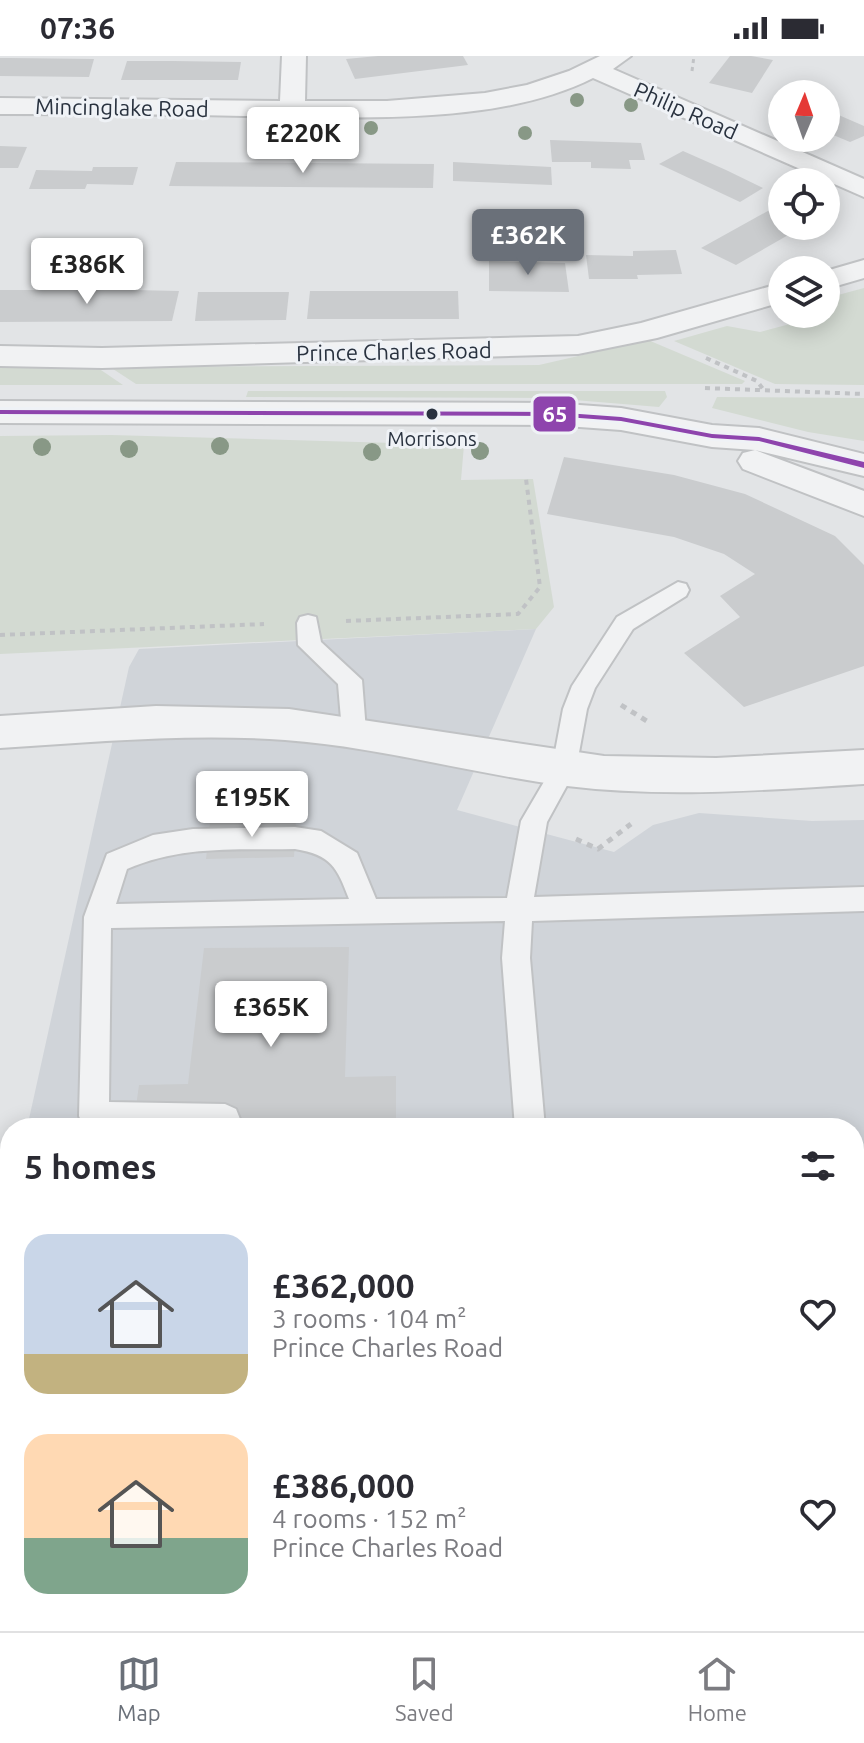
<!DOCTYPE html>
<html lang="en">
<head>
<meta charset="utf-8">
<style>
  :root { --surface:#fff; --page:#f2f2f3; --text:#2b2b33; --muted:#7c7c81; --line:#e1e1e2; --accent:#6a7079 }
  body { margin:0; font-family:Ubuntu,sans-serif; background:var(--page); color:var(--text); height:100vh; display:flex; flex-direction:column; font-size:30px; white-space:nowrap }
  * { box-sizing:border-box; margin:0 }
  p { font-size:26px; color:var(--muted) }
  .icon { flex:none; width:44px; height:44px; fill:none; stroke:currentColor; stroke-width:2; stroke-linecap:round; stroke-linejoin:round }
  .map { position:relative; flex:1; overflow:hidden }
  .side { position:absolute; left:0px; top:1062px; width:864px; height:514px; display:flex; flex-direction:column; background:var(--surface); border-radius:32px 32px 0 0; box-shadow:0 4px 20px #0003 }
  .side>* { flex:none }
  .needle { width:52px; rotate:2deg }
  .buttons { position:absolute; left:768px; top:24px; display:grid; gap:16px }
  .buttons a { display:grid; place-items:center; width:72px; height:72px; border-radius:50%; background:var(--surface); box-shadow:0 4px 20px #0003; font-size:40px }
  .price { position:absolute; translate:-50% -68px; padding:0 18px; border-radius:8px; background:#fff; color:#222; font-size:26px; line-height:52px; filter:drop-shadow(0 2px 4px #0008) }
  .price::after { content:''; position:absolute; left:50%; top:48px; width:24px; height:18px; margin-left:-12px; background:inherit; clip-path:polygon(0 0,100% 0,50% 100%) }
  .price.active { background:var(--accent); color:#fff }
  ul { padding:0; list-style:none }
  li { display:flex; align-items:center; gap:24px; height:200px; padding:0 24px }
  li span { display:grid; place-items:center; flex:none; width:224px; height:160px; border-radius:24px; color:#555 }
  li>.icon { margin-inline-start:auto }
  span .icon { width:96px; height:96px; fill:#fffc; stroke-width:1 }
  li b { font-size:34px }
  h2 { display:flex; justify-content:space-between; align-items:center; height:96px; padding:0 24px; font-size:34px }
  .status { display:flex; justify-content:space-between; align-items:center; height:56px; padding:0 40px; background:var(--surface); direction:ltr }
  .status svg { height:22px; fill:currentColor }
  .menu { display:flex; justify-content:space-around; align-items:center; height:112px; border-top:2px solid var(--line); background:var(--surface); font-size:22px; color:var(--muted) }
  .menu a { display:grid; justify-items:center; gap:4px }
  .menu .active { color:var(--accent) }
  .map>svg:first-child { display:block }
</style>
</head>
<body>
<div class="status"><b>07:36</b><svg viewBox="0 0 49 12"><path d="M0 12V9h3v3zM5 12V6h3v6zM10 12V3h3v9zM15 12V0h3v12zM26 1h20v11H26zM47 4h2v5h-2z"/></svg></div>
<div class="map">
<svg width="864" height="1575" viewBox="0 0 864 1575">
  <rect width="100%" height="100%" fill="#e2e4e6"/>
  <g fill="#d0d4d9">
    <path d="M536,573L457,754L614,796L653,769L699,757L812,765L864,764V1562H854V1072H27L129,611L139,593Z"/>
    <path d="M10,1133V1566L864,1570V1575H0V1134Z"/>
  </g>
  <g fill="#d3dad2">
    <path d="M864,232V329L775,328L674,285L727,270L760,276L834,256L838,239Z"/>
    <path d="M648,284L745,325L742,328H136L110,311L539,309Z"/>
    <path d="M0,310H95L123,329H0Z"/>
    <path d="M248,335H665L667,341L659,351L550,342L246,341Z"/>
    <path d="M717,341L864,342V385L808,376L712,352Z"/>
    <path d="M111,379L464,389L461,424L533,423L554,551L536,573L0,598V380Z"/>
  </g>
  <g fill="#caccce">
    <path d="M378,0H463L468,9L355,23L346,3Z"/>
    <path d="M730,0H751L773,4L752,37L709,27Z"/>
    <path d="M0,2H10L94,3L89,21L0,20Z"/>
    <path d="M127,5H173L241,6L238,24H121Z"/>
    <path d="M826,50L838,55L834,57L864,70V80L850,86L826,76Z"/>
    <path d="M550,84L641,87L645,104H629L631,113L591,112V106H552Z"/>
    <path d="M0,90L27,91L18,112H0Z"/>
    <path d="M683,95L726,114L763,132L740,146L659,108Z"/>
    <path d="M176,106L434,108L433,132L169,130Z"/>
    <path d="M453,106L551,111L552,129L453,125Z"/>
    <path d="M93,111H138L133,129L87,128L85,133H29L36,114L92,115Z"/>
    <path d="M775,151L782,154V170H804L736,209L701,192Z"/>
    <path d="M676,194L682,218L637,219L638,223H589L586,199L633,200V195Z"/>
    <path d="M489,205L565,207L569,236L489,235Z"/>
    <path d="M0,234H134L179,235L172,265L0,266Z"/>
    <path d="M310,235H458L459,263H307Z"/>
    <path d="M198,236H289L286,264L195,265Z"/>
    <path d="M564,401L674,419L745,438L835,480L864,509V610L744,651L684,597L740,561L720,540L755,518L724,498L674,481L547,458Z"/>
    <path d="M296,763L294,801L206,803L210,766Z"/>
    <path d="M349,891L345,1021L396,1020V1072H133L139,1029L188,1028L204,892Z"/>
  </g>
  <g fill="none" stroke-linecap="round" stroke-linejoin="round">
    <defs>
      <g id="service">
        <path d="M678,526L686,528L689,534L686,540L633,573L595,632L587,653L576,713L547,766L534,841L864,831V855L532,865L530,902L545,1072H515L502,902L505,865L111,872L109,1046L225,1048L236,1053L240,1063L239,1072L83,1070L79,1060L84,861L107,798L153,779L193,773L295,771L321,775L357,797L376,843L507,842L521,765L552,712L563,653L572,630L617,561ZM295,793C331,799 337,811 349,843L116,848L127,813C182,789 236,794 295,793Z"/>
        <path d="M308,559L316,561L321,586L362,624L366,675L363,682L354,685L345,682L342,675L338,628L298,589L297,567L300,561Z"/>
        <rect x="854" y="1372" width="10" height="34"/>
      </g>
      <g id="minor">
        <path d="M282,0H306L305,45H387L485,37L527,29L569,15L600,0H631L613,13L864,123V141L593,22C496,71 351,61 244,60C163,58 81,58 0,58V42L280,45Z"/>
        <path d="M864,204V222L826,233V215Z"/>
        <path d="M782,227V246L657,282L578,298L102,312L0,310V290L102,292L578,280L641,267Z"/>
        <path d="M156,650L289,653L604,700L716,702L864,694V728C765,734 666,742 567,730C473,718 380,691 285,684C190,677 95,686 0,692V660Z"/>
      </g>
      <path id="tertiary" d="M0,345L552,347L621,352L712,369L759,372L864,398V420L755,394L864,435V460L743,413L738,405L743,397L755,394L712,391L621,374L552,369L0,367Z"/>
    </defs>
    <use href="#service" stroke="#c0c2c4" stroke-width="4"/>
    <use href="#minor" stroke="#c0c2c4" stroke-width="4"/>
    <use href="#tertiary" stroke="#c0c2c4" stroke-width="4"/>
    <path stroke="#c0c2c5" stroke-width="3" stroke-dasharray="4 4" stroke-linecap="butt" d="M692,15L694,0"/>
    <g stroke="#c0c2c5" stroke-width="4" stroke-dasharray="5 5" stroke-linecap="butt">
      <path d="M706,302L757,325L763,333"/>
      <path d="M705,332L864,338"/>
      <path d="M346,565L518,558L540,531L526,423"/>
      <path d="M0,579L264,568"/>
    </g>
    <g stroke="#c0c2c5" stroke-width="5" stroke-dasharray="6 6" stroke-linecap="butt">
      <path d="M621,649L650,667"/>
      <path d="M576,783L598,793L631,768"/>
    </g>
    <use href="#service" fill="#f1f2f3" fill-rule="evenodd"/>
    <use href="#minor" fill="#f1f2f3" fill-rule="evenodd"/>
    <use href="#tertiary" fill="#f1f2f3" fill-rule="evenodd"/>
    <defs>
      <path id="bus-1" d="M0,354L552,356L621,361L712,378L759,381L864,406V412L759,385L712,382L621,365L552,360L0,358Z"/>
    </defs>
    <use href="#bus-1" stroke="#eff2f6" stroke-width="6"/>
    <use href="#bus-1" fill="#8e44ad" fill-rule="evenodd"/>
  </g>
  <g fill="#889886">
    <circle cx="577" cy="44" r="7"/>
    <circle cx="631" cy="49" r="7"/>
    <circle cx="371" cy="72" r="7"/>
    <circle cx="525" cy="77" r="7"/>
    <circle cx="220" cy="390" r="9"/>
    <circle cx="42" cy="391" r="9"/>
    <circle cx="129" cy="393" r="9"/>
    <circle cx="480" cy="395" r="9"/>
    <circle cx="372" cy="396" r="9"/>
  </g>
  <circle fill="#29323f" stroke="#eff2f6" stroke-width="3" cx="432" cy="358" r="7"/>
  <g text-anchor="middle" dominant-baseline="central" stroke-width="6" stroke-linejoin="round" paint-order="stroke">
    <g font-size="20" fill="#29323f" stroke="#eff2f6">
      <text x="432" y="382">Morrisons</text>
    </g>
    <g font-size="22" fill="#29323f" stroke="#eff2f6">
      <text transform="translate(122 51) rotate(1)">Mincinglake Road</text>
      <text transform="translate(686 54) rotate(24)">Philip Road</text>
      <text transform="translate(394 295) rotate(-1)">Prince Charles Road</text>
    </g>
  </g>
  <rect stroke="#eff2f6" stroke-width="3" x="532" y="339" width="45" height="38" rx="8" fill="#8e44ad"/>
  <g font-size="22" text-anchor="middle" font-weight="bold" fill="#fff">
    <text x="555" y="366">65</text>
  </g>
</svg>
<div class="buttons">
<a><svg class="needle" viewBox="-14 -14 28 28"><path d="M0-13l5 13h-10z" fill="#e53935"/><path d="M0 13l5-13h-10z" fill="#7c7c81"/></svg></a>
<a><svg class="icon" aria-label="locate" viewBox="0 0 24 24"><circle cx="12" cy="12" r="6"/><path d="M12 2v4M12 18v4M2 12h4M18 12h4"/></svg></a>
<a><svg class="icon" aria-label="layers" viewBox="0 0 24 24"><path d="M12 4l9 5-9 5-9-5zM3 14l9 5 9-5"/></svg></a>
</div>
<b class="price" style="left:303px;top:119px">£220K</b>
<b class="price active" style="left:528px;top:221px">£362K</b>
<b class="price" style="left:87px;top:250px">£386K</b>
<b class="price" style="left:252px;top:783px">£195K</b>
<b class="price" style="left:271px;top:993px">£365K</b>
<section class="side">
<h2>5 homes<svg class="icon" aria-label="filters" viewBox="0 0 24 24"><path d="M4 7h16M4 17h16"/><circle cx="9" cy="7" r="2"/><circle cx="15" cy="17" r="2"/></svg></h2>
<ul>
<li><span style="background:linear-gradient(#c9d6e8 75%,#c2b280 0)"><svg class="icon" aria-label="home" viewBox="0 0 24 24"><path d="M3 11l9-7 9 7M6 9v11h12V9"/></svg></span><div><b>£362,000</b><p>3 rooms · 104 m²</p><p>Prince Charles Road</p></div><svg class="icon" aria-label="heart" viewBox="0 0 24 24"><path d="M12 20l-8-8c-3-5 5-10 8-4 3-6 11-1 8 4z"/></svg></li>
<li><span style="background:linear-gradient(#ffd9b3 65%,#7fa58c 0)"><svg class="icon" aria-label="home" viewBox="0 0 24 24"><path d="M3 11l9-7 9 7M6 9v11h12V9"/></svg></span><div><b>£386,000</b><p>4 rooms · 152 m²</p><p>Prince Charles Road</p></div><svg class="icon" aria-label="heart" viewBox="0 0 24 24"><path d="M12 20l-8-8c-3-5 5-10 8-4 3-6 11-1 8 4z"/></svg></li>
</ul>
</section>
</div>
<nav class="menu">
<a class="active"><svg class="icon" aria-label="map" viewBox="0 0 24 24"><path d="M3 6l6-2 6 2 6-2v14l-6 2-6-2-6 2zM9 4v14M15 6v14"/></svg>Map</a>
<a><svg class="icon" aria-label="saved" viewBox="0 0 24 24"><path d="M7 4h10v16l-5-4-5 4z"/></svg>Saved</a>
<a><svg class="icon" aria-label="home" viewBox="0 0 24 24"><path d="M3 11l9-7 9 7M6 9v11h12V9"/></svg>Home</a>
</nav>
</body>
</html>
